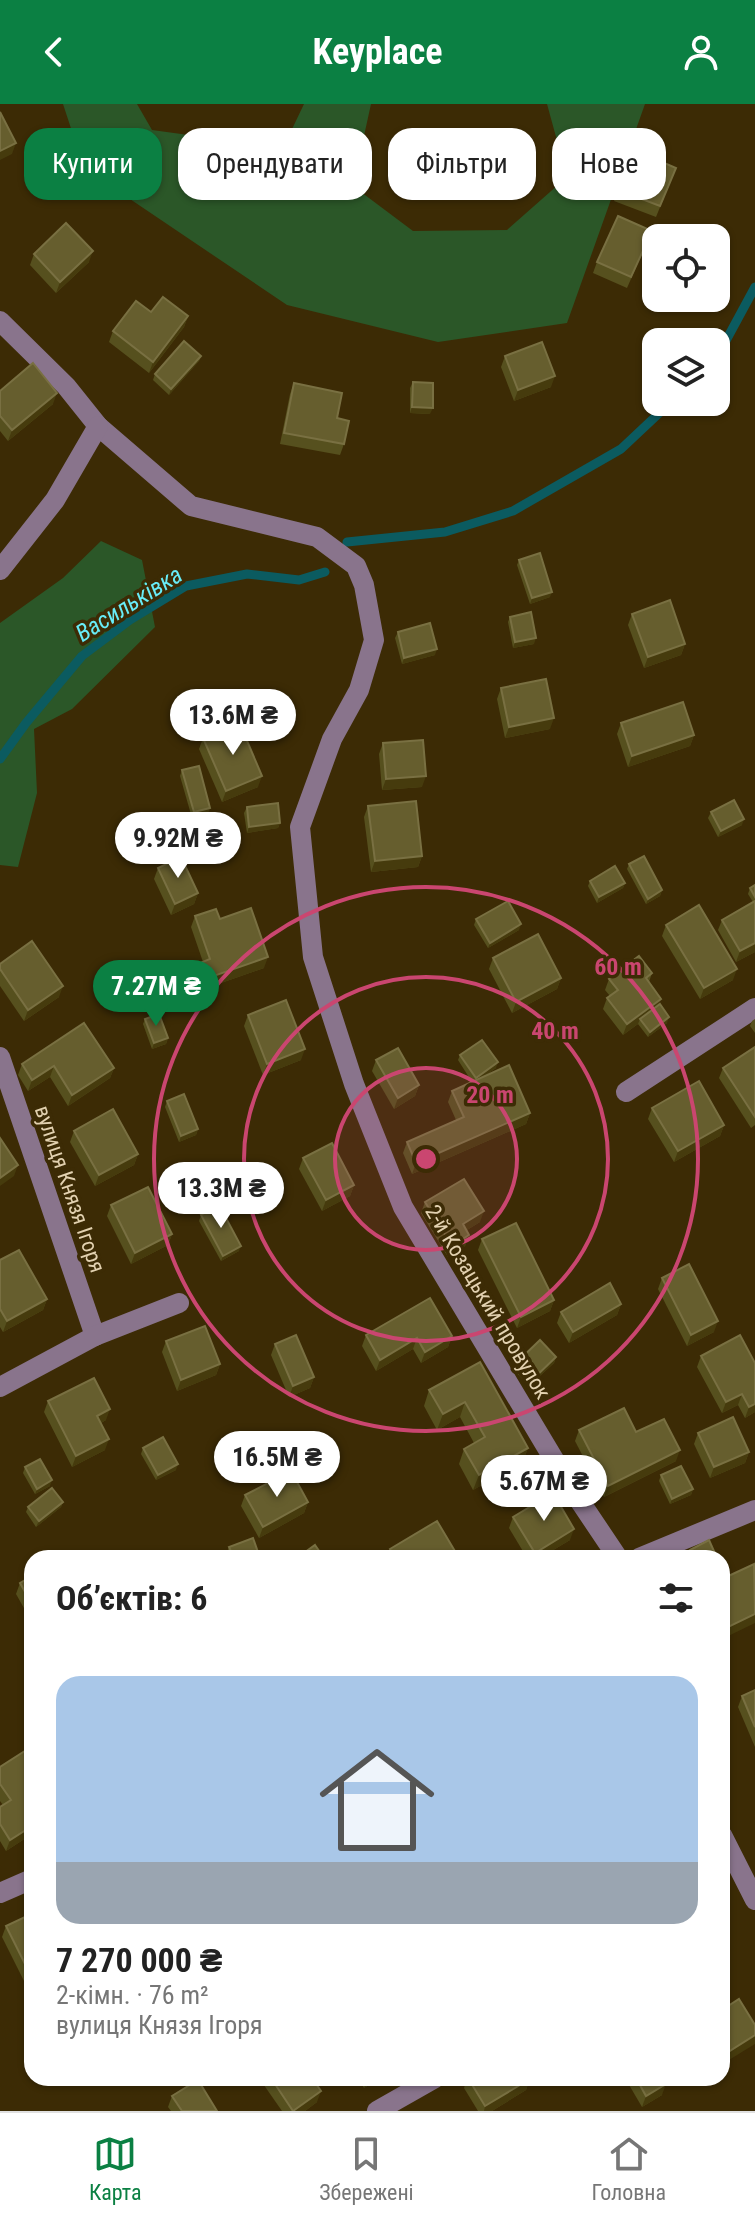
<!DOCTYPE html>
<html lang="uk">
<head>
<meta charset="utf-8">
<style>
  :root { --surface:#fff; --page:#f6f6f6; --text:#222; --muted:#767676; --line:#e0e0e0; --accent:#0b8043 }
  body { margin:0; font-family:"Roboto Condensed",sans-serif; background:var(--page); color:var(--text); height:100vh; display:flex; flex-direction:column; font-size:30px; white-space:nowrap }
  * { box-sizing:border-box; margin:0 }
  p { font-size:26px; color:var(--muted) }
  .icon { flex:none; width:44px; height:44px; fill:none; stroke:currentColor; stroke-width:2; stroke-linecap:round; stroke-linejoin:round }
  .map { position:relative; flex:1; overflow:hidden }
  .sheet { position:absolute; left:24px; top:1446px; width:706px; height:536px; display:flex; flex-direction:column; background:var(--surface); border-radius:24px; box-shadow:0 2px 6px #0004 }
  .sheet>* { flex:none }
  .hud { position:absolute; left:24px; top:24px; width:708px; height:72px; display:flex; gap:16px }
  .tools { position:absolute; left:642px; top:120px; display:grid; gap:16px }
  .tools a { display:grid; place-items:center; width:88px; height:88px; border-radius:16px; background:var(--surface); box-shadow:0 2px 6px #0004; font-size:40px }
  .price { position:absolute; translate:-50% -68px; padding:0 18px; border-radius:28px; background:#fff; color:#222; font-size:26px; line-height:52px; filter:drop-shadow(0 2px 4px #0008) }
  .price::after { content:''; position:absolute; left:50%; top:48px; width:24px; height:18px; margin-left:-12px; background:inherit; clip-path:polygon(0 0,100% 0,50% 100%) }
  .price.current { background:var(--accent); color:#fff }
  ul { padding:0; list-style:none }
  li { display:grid; align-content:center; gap:16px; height:424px; padding:0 32px }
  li+li { border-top:2px solid var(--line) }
  li span { display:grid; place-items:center; height:248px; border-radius:24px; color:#555 }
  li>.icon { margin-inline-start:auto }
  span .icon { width:144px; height:144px; fill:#fffc; stroke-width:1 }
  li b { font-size:34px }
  h2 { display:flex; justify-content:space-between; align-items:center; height:96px; padding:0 32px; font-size:34px }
  .tag { padding:0 28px; border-radius:24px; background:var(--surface); box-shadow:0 2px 6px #0004; font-size:28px; line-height:72px }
  .tag.current { background:var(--accent); color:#fff }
  header { display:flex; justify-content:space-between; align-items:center; height:104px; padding:0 32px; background:var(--accent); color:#fff; font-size:36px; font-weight:700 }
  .dock { display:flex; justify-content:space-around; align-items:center; height:112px; border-top:2px solid var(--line); background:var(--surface); font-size:22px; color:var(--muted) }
  .dock a { display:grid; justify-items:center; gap:4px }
  .dock .current { color:var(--accent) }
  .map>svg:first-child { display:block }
</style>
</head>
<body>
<header><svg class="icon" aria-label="back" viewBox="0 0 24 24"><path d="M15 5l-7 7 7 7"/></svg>Keyplace<svg class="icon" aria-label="person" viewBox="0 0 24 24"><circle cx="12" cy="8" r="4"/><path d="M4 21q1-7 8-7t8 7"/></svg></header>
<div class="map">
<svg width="755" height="2007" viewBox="0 0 755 2007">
  <rect width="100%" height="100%" fill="#3c2b05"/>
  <g fill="#2b5728">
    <path d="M63,0H137L152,26L283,44L304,0H371L353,82L413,127L507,126L567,73L547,0H645L567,219L438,238L287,201L84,64Z"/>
    <path d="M101,437L142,456L155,523L72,605L34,625L37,689L18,763L0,761V519L63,474Z"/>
  </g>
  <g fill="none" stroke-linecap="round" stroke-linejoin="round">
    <g stroke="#0b5b60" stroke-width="9">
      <path d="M716,255L755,183"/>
      <path d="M347,438L445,428L513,407L621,345L671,298"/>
      <path d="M0,655L26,619L82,552L130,516L186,482L247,470L299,476L325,468"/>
    </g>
    <g stroke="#89748c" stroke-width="20">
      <path d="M0,217L66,282L98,322L191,402L317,433L356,462L364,481L374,536L359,586L332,635L300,723L313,853L354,980L403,1103L571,1384L618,1454"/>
      <path d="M0,466L55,396L98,322"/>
      <path d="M0,953L95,1232"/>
      <path d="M626,988L755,904"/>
      <path d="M0,1283L95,1232L179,1199"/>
      <path d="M639,1454L755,1406"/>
      <path d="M722,1731L755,1796"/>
      <path d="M0,1789L32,1775"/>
      <path d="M377,2007L435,1974"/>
    </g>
  </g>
  <g fill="#56501e">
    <path d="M628,62L648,71L676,64L656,113L614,97Z"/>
    <path d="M652,127L627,184L593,169L597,158Z"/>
    <path d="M34,150L89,158L56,189L30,161Z"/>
    <path d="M151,208L188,212L184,223L149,269L109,238L113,227Z"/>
    <path d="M201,252L199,257L169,291L153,276L155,270Z"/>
    <path d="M505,252L551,283L514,297L501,263Z"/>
    <path d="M413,278L430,310L410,309V284Z"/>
    <path d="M294,279L337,314L344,340L340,351L280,340L290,290Z"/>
    <path d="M0,287L53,300L8,337L0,327Z"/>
    <path d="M519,456L550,493L530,500L517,461Z"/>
    <path d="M632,510L685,540L681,551L644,564L628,521Z"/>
    <path d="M510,513L534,540L513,544L508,518Z"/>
    <path d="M398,528L435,551L402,560L395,534Z"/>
    <path d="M501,584L550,625L505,634L497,595Z"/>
    <path d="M621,619L694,631L690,642L628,663L617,630Z"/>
    <path d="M203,634L258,683L222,698L199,645Z"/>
    <path d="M383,639L422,683L382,686L379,650Z"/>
    <path d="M182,666L208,710L192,714L180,672Z"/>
    <path d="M368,702L422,752L418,763L371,768L364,713Z"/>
    <path d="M247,703L280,719L278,724L247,729L244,709Z"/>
    <path d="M711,708L742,721L718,733L708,714Z"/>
    <path d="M629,760L662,786L660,792L646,800L627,765Z"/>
    <path d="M158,764L198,789L194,800L171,811L154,775Z"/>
    <path d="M590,777L625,779L623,784L597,799L588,782Z"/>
    <path d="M755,781V848L736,858L718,826L722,816L753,798L748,790L750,784Z"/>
    <path d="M195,812L264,864L201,886L196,870L200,859L203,858L191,823Z"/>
    <path d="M476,815L519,826L488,844L474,821Z"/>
    <path d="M666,821L733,876L700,895L662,832Z"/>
    <path d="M493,854L561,874L557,885L512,909L489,865Z"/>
    <path d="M0,860L59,893L24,917L0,882Z"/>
    <path d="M652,869L649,878L667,919L648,933L638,920L623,931L603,905L607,894L610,892L605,886L609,875Z"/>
    <path d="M248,911L301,956L263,971L244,922Z"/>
    <path d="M145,915L168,934L166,940L152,945L143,920Z"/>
    <path d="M755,915V929L750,922L752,917Z"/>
    <path d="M755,943V1021L751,1024L719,974L723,964Z"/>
    <path d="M460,951L496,964L483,973L530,1009L526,1020L412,1070L403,1049L407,1038L456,1016L448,998L452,987L472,978L458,956Z"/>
    <path d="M376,956L419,981L415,992L394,1005L372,967Z"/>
    <path d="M22,960L114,964L110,974L68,1002L50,973L28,987L18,971Z"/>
    <path d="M167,997L198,1025L196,1031L179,1038L165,1003Z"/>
    <path d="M652,1004L724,1021L720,1032L674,1058L648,1015Z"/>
    <path d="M74,1027L138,1050L134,1061L95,1082L70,1038Z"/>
    <path d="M303,1054L354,1081L350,1092L322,1107L299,1065Z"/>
    <path d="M425,1098L480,1118L467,1126L469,1131L465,1142L448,1153L421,1109Z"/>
    <path d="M111,1101L172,1130L168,1141L131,1160L107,1112Z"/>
    <path d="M201,1111L239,1147L221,1157L199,1117Z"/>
    <path d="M482,1135L554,1196L550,1207L517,1224L478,1146Z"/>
    <path d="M0,1156L47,1195L43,1206L3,1228L0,1223Z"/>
    <path d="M662,1174L714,1228L687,1242L658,1185Z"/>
    <path d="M621,1200L617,1211L569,1239L557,1219L561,1208Z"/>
    <path d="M366,1231L452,1232L448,1243L421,1259L413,1245L376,1267L362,1242Z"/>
    <path d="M166,1237L220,1260L216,1271L177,1287L162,1248Z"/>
    <path d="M275,1240L314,1273L310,1284L289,1293L271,1251Z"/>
    <path d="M701,1252L755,1259V1308L745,1314L738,1301L722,1309L697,1263Z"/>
    <path d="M556,1253L554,1259L529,1282L513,1265L515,1260Z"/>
    <path d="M480,1258L528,1344L522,1359L473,1386L459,1360L464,1345L474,1339L460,1313L437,1326L424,1302L429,1286Z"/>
    <path d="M48,1297L106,1316L101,1319L105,1346L72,1363L44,1308Z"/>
    <path d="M579,1326L636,1328L676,1357L604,1393L575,1337Z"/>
    <path d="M698,1329L749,1348L745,1359L710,1374L694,1340Z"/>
    <path d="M143,1344L176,1366L156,1376L141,1350Z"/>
    <path d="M25,1363L50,1382L35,1390L23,1369Z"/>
    <path d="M661,1371L693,1385L691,1391L670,1400L659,1377Z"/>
    <path d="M245,1391L308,1398L304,1409L259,1434L241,1402Z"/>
    <path d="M63,1398L61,1403L36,1423L26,1408L28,1403Z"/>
    <path d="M513,1413L570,1436L540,1454H527L509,1424Z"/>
    <path d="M229,1443L260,1454H229L227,1448Z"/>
    <path d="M390,1445L459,1454H386Z"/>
    <path d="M690,1446L717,1454H689L688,1451Z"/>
    <path d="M32,1472V1511L29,1513L16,1490L20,1479Z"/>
    <path d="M32,1551V1567L28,1558L30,1552Z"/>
    <path d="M755,1586V1643L738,1603L742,1592Z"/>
    <path d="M32,1644V1730L6,1747L0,1737V1703L3,1701L0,1697V1663Z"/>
    <path d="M6,1822H32V1893L2,1833Z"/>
    <path d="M722,1906L755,1921L724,1959L722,1955Z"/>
    <path d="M259,1974H312L317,1998L305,2007H282Z"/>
    <path d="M358,1974H380L364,1984Z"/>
    <path d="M467,1974H530L526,1986L492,2007H478L464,1984Z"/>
    <path d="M559,1974H576L563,1981Z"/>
    <path d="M625,1974H662V1991L642,2003Z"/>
    <path d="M172,1992L217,2007H171L168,2003Z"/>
  </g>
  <g fill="#463b0d">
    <path d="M16,39L12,50L0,56V47Z"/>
    <path d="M93,147L89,158L56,189L60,178Z"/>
    <path d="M188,212L184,223L149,269L153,258Z"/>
    <path d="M201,252L199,257L169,291L171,285Z"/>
    <path d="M555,272L551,283L514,297L518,286Z"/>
    <path d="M57,289L53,300L8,337L12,326Z"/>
    <path d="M412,303L433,304L430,310L410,309Z"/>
    <path d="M552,488L550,493L530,500L532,494Z"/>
    <path d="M536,534L534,540L513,544L515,538Z"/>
    <path d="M685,540L681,551L644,564L648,553Z"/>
    <path d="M437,545L435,551L402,560L404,554Z"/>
    <path d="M554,614L550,625L505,634L509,623Z"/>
    <path d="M694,631L690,642L628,663L632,652Z"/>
    <path d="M262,672L258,683L222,698L226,687Z"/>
    <path d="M426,672L422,683L382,686L386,675Z"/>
    <path d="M210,704L208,710L192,714L194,708Z"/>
    <path d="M744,715L742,721L718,733L721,727Z"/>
    <path d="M280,719L278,724L247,729L249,723Z"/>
    <path d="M422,752L418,763L371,768L375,757Z"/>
    <path d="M625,779L623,784L597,799L599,793Z"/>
    <path d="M662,786L660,792L646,800L648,795Z"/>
    <path d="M198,789L194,800L171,811L175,800Z"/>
    <path d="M521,820L519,826L488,844L490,839Z"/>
    <path d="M755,839V848L736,858L740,847Z"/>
    <path d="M268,853L264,864L201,886L205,875Z"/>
    <path d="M737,865L733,876L700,895L704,884Z"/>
    <path d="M561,874L557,885L512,909L516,898Z"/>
    <path d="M63,882L59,893L24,917L28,906Z"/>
    <path d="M661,895L657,906L640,915L638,920L623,931L627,920Z"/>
    <path d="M669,913L667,919L648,933L650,928Z"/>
    <path d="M168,934L166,940L152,945L154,939Z"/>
    <path d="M305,945L301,956L263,971L267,960Z"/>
    <path d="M498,958L496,964L474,979L476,974Z"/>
    <path d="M54,962L50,973L28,987L32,976Z"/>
    <path d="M114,964L110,974L68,1002L72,991Z"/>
    <path d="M419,981L415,992L394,1005L398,994Z"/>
    <path d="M530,1009L526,1020L412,1070L416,1059Z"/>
    <path d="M724,1021L720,1032L674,1058L678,1047Z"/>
    <path d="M198,1025L196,1031L179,1038L181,1032Z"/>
    <path d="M138,1050L134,1061L95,1082L99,1071Z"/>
    <path d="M18,1061L14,1072L0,1082V1074Z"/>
    <path d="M354,1081L350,1092L322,1107L326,1096Z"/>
    <path d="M484,1107L480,1118L459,1131L463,1120Z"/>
    <path d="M172,1130L168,1141L131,1160L135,1149Z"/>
    <path d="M469,1131L465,1142L448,1153L452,1142Z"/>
    <path d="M241,1142L239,1147L221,1157L223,1152Z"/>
    <path d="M47,1195L43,1206L3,1228L7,1217Z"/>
    <path d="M554,1196L550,1207L517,1224L521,1213Z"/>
    <path d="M621,1200L617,1211L569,1239L573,1228Z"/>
    <path d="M718,1217L714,1228L687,1242L691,1231Z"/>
    <path d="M452,1232L448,1243L421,1259L425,1248Z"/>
    <path d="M417,1234L413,1245L376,1267L380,1256Z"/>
    <path d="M556,1253L554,1259L529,1282L531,1277Z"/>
    <path d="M220,1260L216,1271L177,1287L181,1276Z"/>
    <path d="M314,1273L310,1284L289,1293L293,1282Z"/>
    <path d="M742,1290L738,1301L722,1309L726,1298Z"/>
    <path d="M465,1298L460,1313L437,1326L443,1310Z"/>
    <path d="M755,1300V1308L745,1314L749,1303Z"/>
    <path d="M110,1305L106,1316L93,1323L97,1312Z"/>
    <path d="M109,1335L105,1346L72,1363L76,1352Z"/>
    <path d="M528,1344L522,1359L473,1386L479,1371Z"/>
    <path d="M680,1346L676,1357L604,1393L608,1382Z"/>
    <path d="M749,1348L745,1359L710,1374L714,1363Z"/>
    <path d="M178,1360L176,1366L156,1376L158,1371Z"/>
    <path d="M52,1376L50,1382L35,1390L37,1385Z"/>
    <path d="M693,1385L691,1391L670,1400L672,1395Z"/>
    <path d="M63,1398L61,1403L36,1423L39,1417Z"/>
    <path d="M308,1398L304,1409L259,1434L263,1423Z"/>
    <path d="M574,1425L570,1436L540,1454H533L535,1449Z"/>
    <path d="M755,1510V1519L722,1535V1526Z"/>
    <path d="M32,1722V1730L6,1747L10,1736Z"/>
    <path d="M755,1931V1940L724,1959L728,1948Z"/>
    <path d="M368,1974H380L364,1984Z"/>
    <path d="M566,1974H576L563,1981Z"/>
    <path d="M530,1975L526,1986L492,2007H484L485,2002Z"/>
    <path d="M666,1980L662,1991L642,2003L646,1992Z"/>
    <path d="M321,1987L317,1998L305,2007H293Z"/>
  </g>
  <g fill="#665e2e" stroke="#797042" stroke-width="2">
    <path d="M0,8L16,39L0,47Z"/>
    <path d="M655,55L676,64L660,102L618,86L628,62L648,71Z"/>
    <path d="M618,112L652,127L631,173L597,158Z"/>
    <path d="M66,119L93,147L60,178L34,150Z"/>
    <path d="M163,193L188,212L153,258L113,227L136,197L151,208Z"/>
    <path d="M184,237L201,252L171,285L155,270Z"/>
    <path d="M542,238L555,272L518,286L505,252Z"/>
    <path d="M33,259L57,289L12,326L0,312V287Z"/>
    <path d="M413,278L433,279V304L412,303Z"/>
    <path d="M294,279L342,289L337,314L349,317L344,340L284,329Z"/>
    <path d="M540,449L552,488L532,494L519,456Z"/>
    <path d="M670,496L685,540L648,553L632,510Z"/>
    <path d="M531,508L536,534L515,538L510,513Z"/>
    <path d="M430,519L437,545L404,554L398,528Z"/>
    <path d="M546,575L554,614L509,623L501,584Z"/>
    <path d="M683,598L694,631L632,652L621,619Z"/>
    <path d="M239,618L262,672L226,687L203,634Z"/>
    <path d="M423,636L426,672L386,675L383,639Z"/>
    <path d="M199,662L210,704L194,708L182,666Z"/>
    <path d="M734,696L744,715L721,727L711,708Z"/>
    <path d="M416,697L422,752L375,757L368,702Z"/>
    <path d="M278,699L280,719L249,723L247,703Z"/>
    <path d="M644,752L662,786L648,795L629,760Z"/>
    <path d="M181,753L198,789L175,800L158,764Z"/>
    <path d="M615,762L625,779L599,793L590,777Z"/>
    <path d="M755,781V793L750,784Z"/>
    <path d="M508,797L521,820L490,839L476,815Z"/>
    <path d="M755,797V839L740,847L722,816Z"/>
    <path d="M699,801L737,865L704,884L666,821Z"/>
    <path d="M251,804L268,853L205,875L200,859L210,855L195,812L216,805L220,815Z"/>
    <path d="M538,830L561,874L516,898L493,854Z"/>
    <path d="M32,837L63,882L28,906L0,865V860Z"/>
    <path d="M639,852L652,869L646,874L661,895L627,920L607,894L618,886L609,875Z"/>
    <path d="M286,896L305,945L267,960L248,911Z"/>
    <path d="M660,900L669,913L650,928L640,915Z"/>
    <path d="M159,910L168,934L154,939L145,915Z"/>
    <path d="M84,919L114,964L72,991L54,962L32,976L22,960Z"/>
    <path d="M482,936L498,958L476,974L460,951Z"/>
    <path d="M755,943V1013L723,964Z"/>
    <path d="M398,944L419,981L398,994L376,956Z"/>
    <path d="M509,961L530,1009L416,1059L407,1038L464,1013L452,987Z"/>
    <path d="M699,977L724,1021L678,1047L652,1004Z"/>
    <path d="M184,990L198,1025L181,1032L167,997Z"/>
    <path d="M113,1005L138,1050L99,1071L74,1027Z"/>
    <path d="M0,1034L18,1061L0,1074Z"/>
    <path d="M332,1039L354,1081L326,1096L303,1054Z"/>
    <path d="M464,1075L484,1107L463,1120L469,1131L452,1142L425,1098Z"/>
    <path d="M148,1083L172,1130L135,1149L111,1101Z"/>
    <path d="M219,1101L241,1142L223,1152L201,1111Z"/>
    <path d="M516,1119L554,1196L521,1213L482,1135Z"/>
    <path d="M19,1146L47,1195L7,1217L0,1205V1156Z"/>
    <path d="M689,1160L718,1217L691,1231L662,1174Z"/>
    <path d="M610,1179L621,1200L573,1228L561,1208Z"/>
    <path d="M430,1194L452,1232L425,1248L417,1234L380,1256L366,1231Z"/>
    <path d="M205,1222L220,1260L181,1276L166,1237Z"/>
    <path d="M296,1231L314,1273L293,1282L275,1240Z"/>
    <path d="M740,1231L755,1259V1300L749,1303L742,1290L726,1298L701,1252Z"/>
    <path d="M540,1236L556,1253L531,1277L515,1260Z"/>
    <path d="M480,1258L528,1344L479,1371L464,1345L485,1333L465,1298L443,1310L429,1286Z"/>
    <path d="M94,1274L110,1305L97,1312L109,1335L76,1352L48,1297Z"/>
    <path d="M624,1304L636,1328L664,1315L680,1346L608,1382L579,1326Z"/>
    <path d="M733,1313L749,1348L714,1363L698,1329Z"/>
    <path d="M163,1333L178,1360L158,1371L143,1344Z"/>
    <path d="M40,1355L52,1376L37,1385L25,1363Z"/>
    <path d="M681,1362L693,1385L672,1395L661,1371Z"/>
    <path d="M291,1367L308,1398L263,1423L245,1391Z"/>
    <path d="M52,1384L63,1398L39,1417L28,1403Z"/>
    <path d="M553,1389L574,1425L535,1449L513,1413Z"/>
    <path d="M437,1417L459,1454H395L390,1445Z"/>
    <path d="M253,1434L260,1454H234L229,1443Z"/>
    <path d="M709,1436L717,1454H694L690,1446Z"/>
    <path d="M315,1441L324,1454H297Z"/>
    <path d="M73,1449L75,1454H64Z"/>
    <path d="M754,1460L755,1510L722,1526V1475Z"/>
    <path d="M32,1472V1500L20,1479Z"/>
    <path d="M755,1586V1623L742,1592Z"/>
    <path d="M31,1643L32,1722L10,1736L0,1720V1703L11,1696L0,1680V1663Z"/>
    <path d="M27,1812L32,1822V1874L6,1822Z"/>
    <path d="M739,1895L755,1921V1931L728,1948L722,1938V1906Z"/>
    <path d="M271,1974H312L321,1987L293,2007Z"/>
    <path d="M468,1974H530V1975L485,2002Z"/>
    <path d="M636,1974H662L666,1980L646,1992Z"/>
    <path d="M198,1976L217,2007H182L172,1992Z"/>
  </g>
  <circle cx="426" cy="1055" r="91" fill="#ca4670" fill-opacity=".12"/>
  <g fill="none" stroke="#ca4670" stroke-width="4">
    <circle cx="426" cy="1055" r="91"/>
    <circle cx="426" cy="1055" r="182"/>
    <circle cx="426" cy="1055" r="272"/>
  </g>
  <g text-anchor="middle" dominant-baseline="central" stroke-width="7" stroke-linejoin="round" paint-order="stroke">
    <g font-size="22" fill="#e2d1b0" stroke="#3c2b05">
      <text transform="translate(70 1085) rotate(71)">вулиця Князя Ігоря</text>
      <text transform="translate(488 1198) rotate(59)">2-й Козацький провулок</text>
    </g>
    <g font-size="24" font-style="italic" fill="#68edf8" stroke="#3c2b05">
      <text transform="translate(129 500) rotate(-32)">Васильківка</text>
    </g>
  </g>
  <circle cx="426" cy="1055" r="12" fill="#ca4670" stroke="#3c2b05" stroke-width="4"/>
  <g font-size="24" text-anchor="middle" font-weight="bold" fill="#ca4670" stroke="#3c2b05" stroke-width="7" stroke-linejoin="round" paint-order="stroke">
    <text x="618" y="871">60 m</text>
    <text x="555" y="935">40 m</text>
    <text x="490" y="999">20 m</text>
  </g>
</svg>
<div class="tools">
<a><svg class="icon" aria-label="locate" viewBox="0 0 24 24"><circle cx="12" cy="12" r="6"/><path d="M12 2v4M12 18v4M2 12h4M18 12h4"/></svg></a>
<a><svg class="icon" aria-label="layers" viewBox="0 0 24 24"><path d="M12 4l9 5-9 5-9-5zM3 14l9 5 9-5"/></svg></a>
</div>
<b class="price" style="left:233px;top:653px">13.6M ₴</b>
<b class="price" style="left:178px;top:776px">9.92M ₴</b>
<b class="price current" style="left:156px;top:924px">7.27M ₴</b>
<b class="price" style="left:221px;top:1126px">13.3M ₴</b>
<b class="price" style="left:277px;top:1395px">16.5M ₴</b>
<b class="price" style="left:544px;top:1419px">5.67M ₴</b>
<div class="hud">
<a class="tag current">Купити</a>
<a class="tag">Орендувати</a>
<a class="tag">Фільтри</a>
<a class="tag">Нове</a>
</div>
<section class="sheet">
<h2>Об’єктів: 6<svg class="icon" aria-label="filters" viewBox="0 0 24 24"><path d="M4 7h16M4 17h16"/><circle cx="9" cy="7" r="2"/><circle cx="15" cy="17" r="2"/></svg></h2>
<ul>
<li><span style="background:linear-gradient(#a9c7e8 75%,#9aa5b1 0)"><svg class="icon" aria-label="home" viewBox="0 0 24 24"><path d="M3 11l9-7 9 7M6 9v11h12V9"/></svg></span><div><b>7 270 000 ₴</b><p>2-кімн. · 76 m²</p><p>вулиця Князя Ігоря</p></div></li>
</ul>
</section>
</div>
<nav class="dock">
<a class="current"><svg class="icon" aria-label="map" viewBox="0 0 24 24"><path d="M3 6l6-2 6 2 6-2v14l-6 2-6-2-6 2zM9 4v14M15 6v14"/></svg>Карта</a>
<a><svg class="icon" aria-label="saved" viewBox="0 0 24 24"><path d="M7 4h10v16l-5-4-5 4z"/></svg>Збережені</a>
<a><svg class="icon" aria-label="home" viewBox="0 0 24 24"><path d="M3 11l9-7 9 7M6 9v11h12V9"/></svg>Головна</a>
</nav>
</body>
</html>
